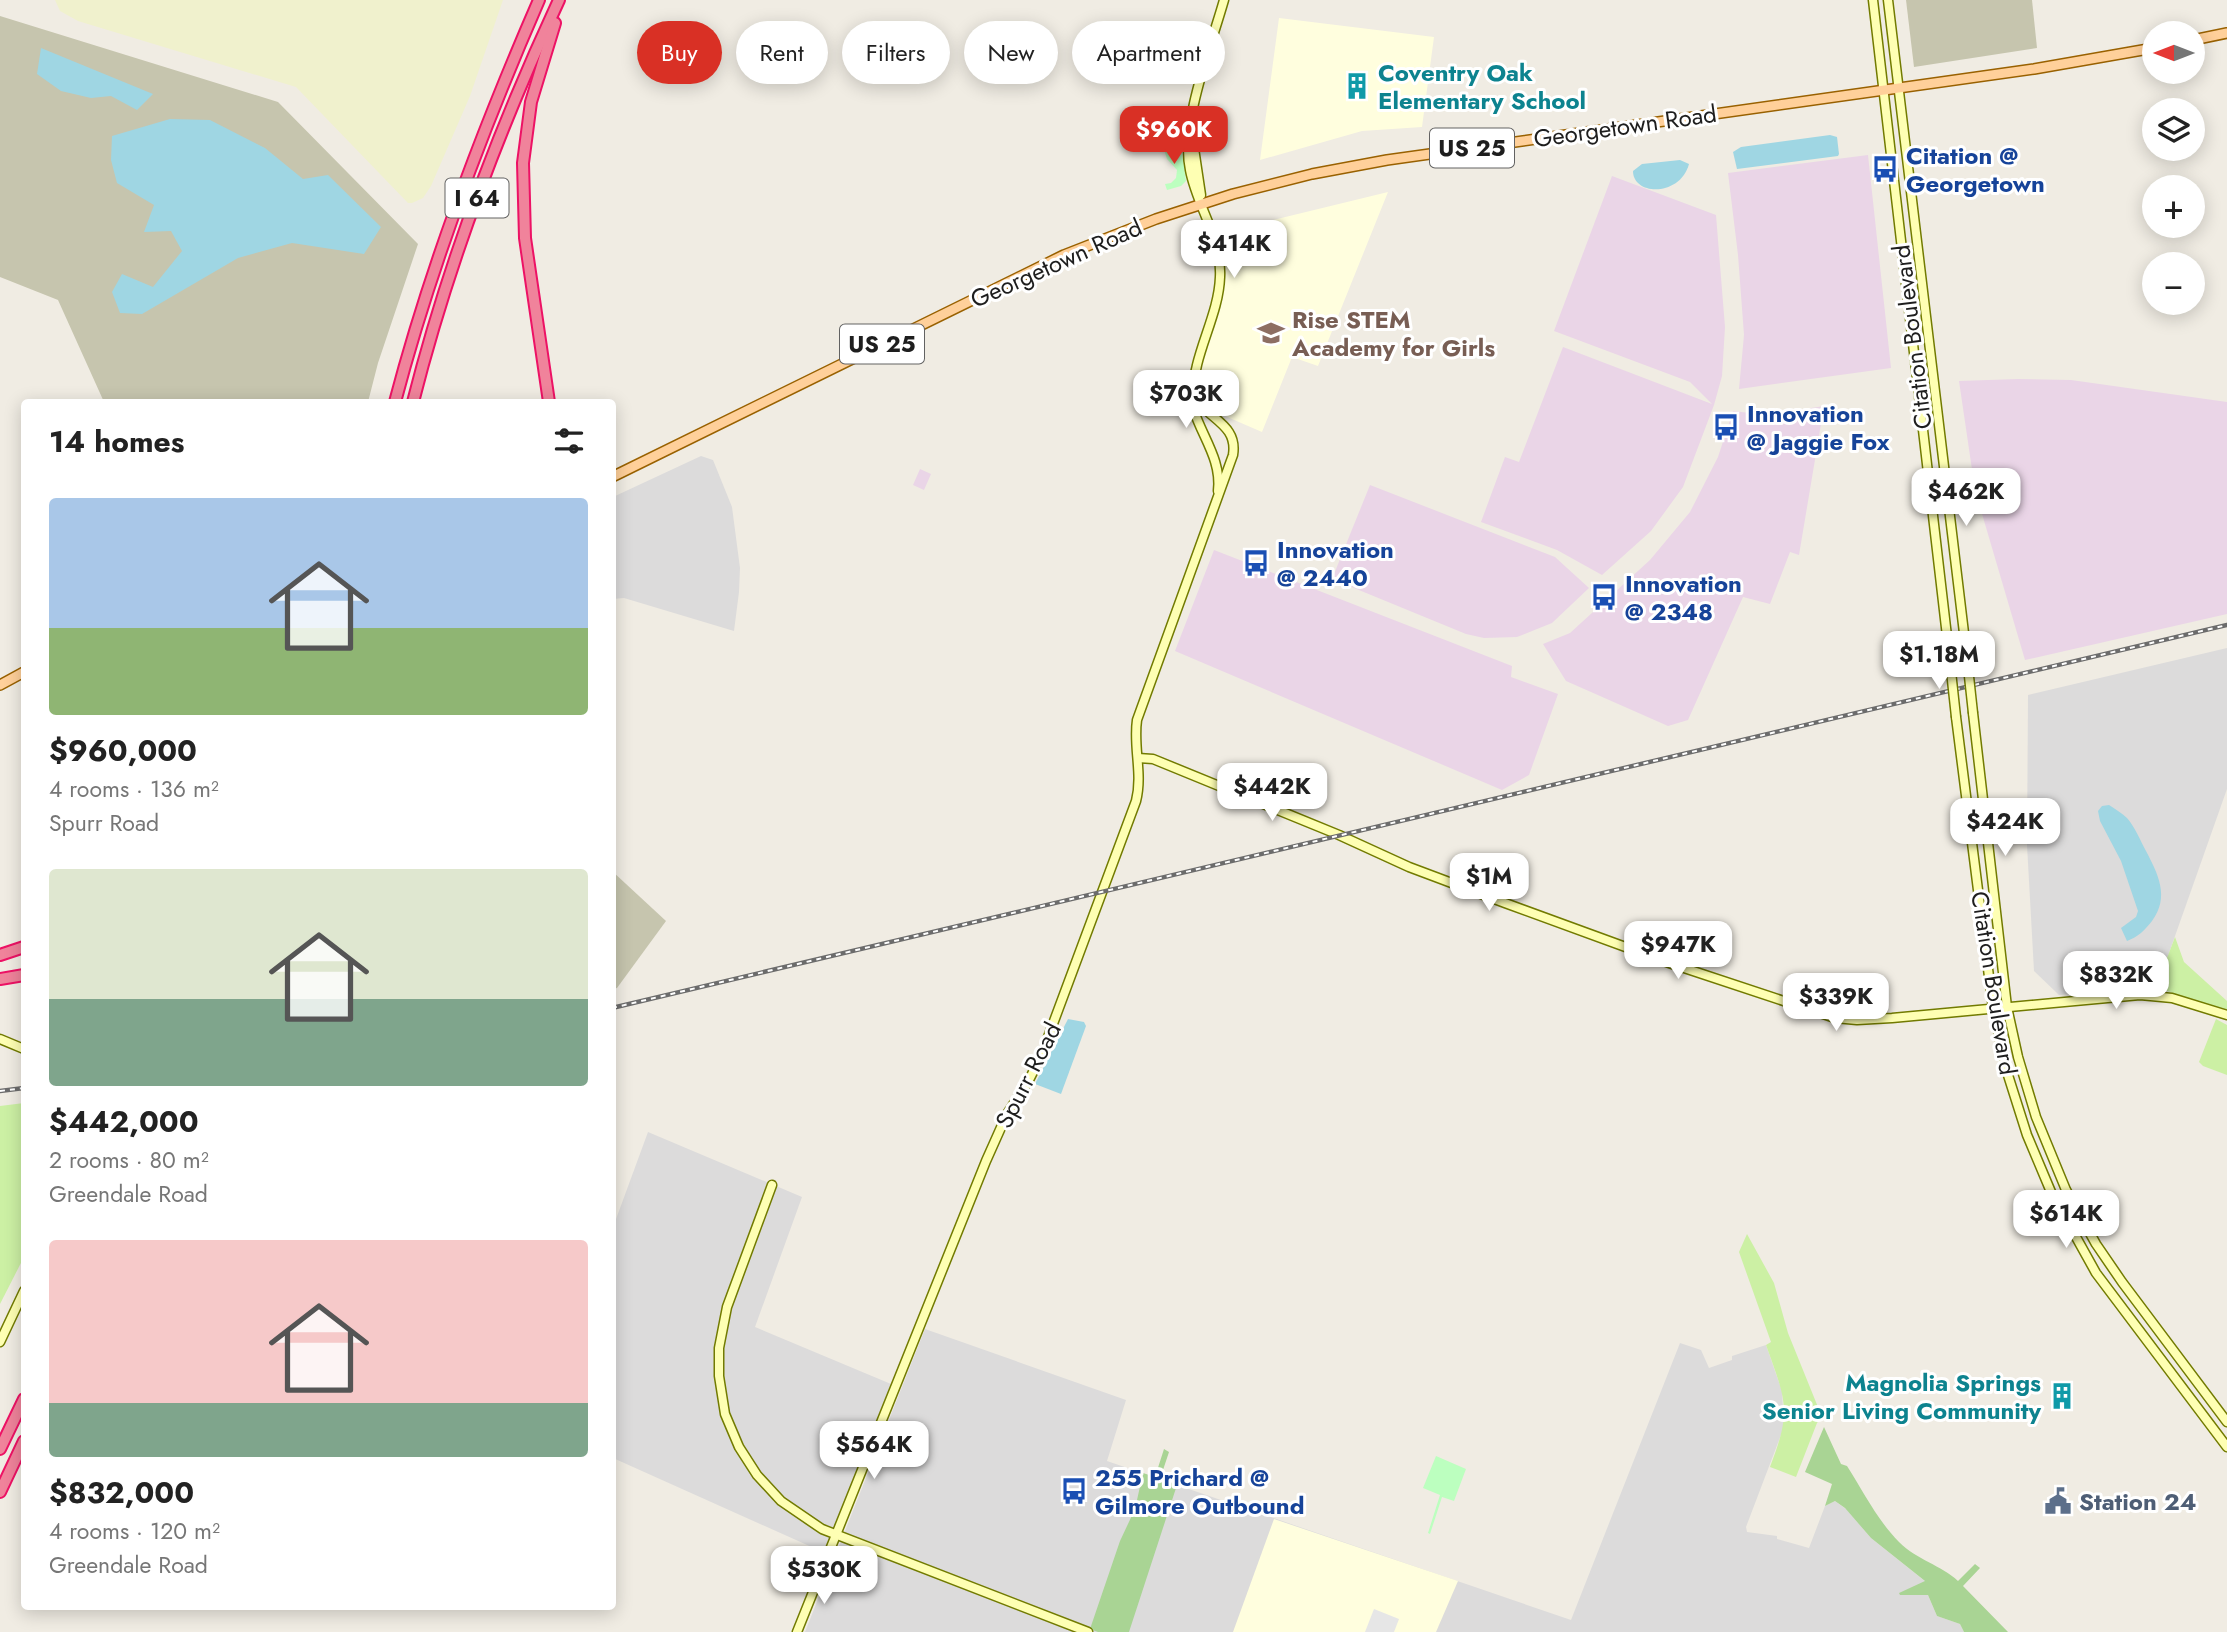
<!DOCTYPE html>
<html lang="en">
<head>
<meta charset="utf-8">
<style>
  :root { --surface:#fff; --page:#f2f2f2; --text:#222; --muted:#767676; --accent:#d93025 }
  body { margin:0; font-family:Jost,sans-serif; background:var(--page); color:var(--text); height:100vh; display:flex; flex-direction:column; font-size:26px; white-space:nowrap }
  * { box-sizing:border-box; margin:0 }
  p { font-size:23px; color:var(--muted) }
  .icon { flex:none; width:38px; height:38px; fill:none; stroke:currentColor; stroke-width:2; stroke-linecap:round; stroke-linejoin:round }
  .map { position:relative; flex:1; overflow:hidden }
  .side { position:absolute; left:21px; top:399px; width:595px; height:1211px; display:flex; flex-direction:column; background:var(--surface); border-radius:7px; box-shadow:0 4px 18px #0003 }
  .side>* { flex:none }
  .guide { position:absolute; left:637px; top:21px; width:665px; height:63px; display:flex; gap:14px }
  .needle { width:46px; rotate:270deg }
  .buttons { position:absolute; left:2142px; top:21px; display:grid; gap:14px }
  .buttons a { display:grid; place-items:center; width:63px; height:63px; border-radius:50%; background:var(--surface); box-shadow:0 4px 18px #0003; font-size:35px }
  .price { position:absolute; translate:-50% -60px; padding:0 16px; border-radius:14px; background:#fff; color:#222; font-size:23px; line-height:46px; filter:drop-shadow(0 2px 4px #0008) }
  .price::after { content:''; position:absolute; left:50%; top:42px; width:21px; height:16px; margin-left:-10px; background:inherit; clip-path:polygon(0 0,100% 0,50% 100%) }
  .price.current { background:var(--accent); color:#fff }
  ul { padding:0; list-style:none }
  li { display:grid; align-content:center; gap:14px; height:371px; padding:0 28px }
  li span { display:grid; place-items:center; height:217px; border-radius:7px; color:#555 }
  li>.icon { margin-inline-start:auto }
  span .icon { width:126px; height:126px; fill:#fffc; stroke-width:1 }
  li b { font-size:30px }
  h2 { display:flex; justify-content:space-between; align-items:center; height:84px; padding:0 28px; font-size:30px }
  .tag { padding:0 24px; border-radius:32px; background:var(--surface); box-shadow:0 4px 18px #0003; font-size:24px; line-height:63px }
  .tag.current { background:var(--accent); color:#fff }
  .map>svg:first-child { display:block }
</style>
</head>
<body>
<div class="map">
<svg width="2227" height="1632" viewBox="0 0 2227 1632">
  <rect width="100%" height="100%" fill="#f0ece3"/>
  <g fill="#dcdbdb">
    <path d="M701,456L713,460L732,507L740,568L739,592L734,631L624,598L613,599V497Z"/>
    <path d="M2227,648V789L2157,987L2059,995L2034,971L2027,845L2028,695Z"/>
    <path d="M648,1132L802,1197L755,1327L891,1384L825,1553L613,1458L612,1230Z"/>
    <path d="M925,1329L1126,1400L1107,1461L1571,1620L1680,1343L1701,1350L1709,1368L1732,1360V1356L1766,1345L1782,1391L1784,1427L1746,1527L1747,1532L1777,1536V1539L1809,1548L1825,1506L1835,1501L1846,1509L1871,1538L1926,1582L1900,1593L1928,1595L1937,1616L1960,1624L1964,1632H805Z"/>
  </g>
  <g fill="#ead5e7">
    <path d="M1868,155L1891,368L1739,389L1744,335L1738,255L1728,173Z"/>
    <path d="M1612,176L1716,215L1725,327L1722,376L1714,405L1683,487L1651,531L1602,575L1557,550L1481,522L1505,457L1519,462L1563,347L1712,404L1690,382L1554,331Z"/>
    <path d="M2018,379L2071,380L2227,402V614L2025,660L1975,490L1959,381Z"/>
    <path d="M1824,406L1799,555L1790,552L1770,604L1743,597L1688,720L1668,726L1566,681L1543,644L1570,633L1650,560L1690,512L1718,457L1733,411L1766,415Z"/>
    <path d="M920,469L931,474L924,490L913,485Z"/>
    <path d="M1370,485L1555,557L1589,588L1552,623L1517,637L1484,638L1466,634L1332,579Z"/>
    <path d="M1214,550L1512,666L1511,677L1558,694L1529,775L1502,790L1175,651Z"/>
  </g>
  <g fill="#fffede">
    <path d="M1279,18L1434,37L1422,127L1362,131L1260,160Z"/>
    <path d="M1388,192L1318,366L1292,357L1262,432L1211,410L1198,392L1196,370L1219,308L1224,282V257L1219,233Z"/>
    <path d="M1274,1519L1458,1581L1436,1632H1233Z"/>
  </g>
  <g fill="#c6c5ae">
    <path d="M1906,0H2032L2037,48L1914,67Z"/>
    <path d="M0,16L278,102L418,244L378,363L368,402H104L58,300L0,277Z"/>
    <path d="M612,871L666,921L617,988L613,989Z"/>
  </g>
  <path fill="#f0f1cd" d="M55,0H503L470,96L431,186L423,198L412,203H408L296,87L78,21L60,11Z"/>
  <g fill="#ccf0a4">
    <path d="M2175,937L2184,962L2227,1001V1013L2156,987Z"/>
    <path d="M2216,1019L2227,1025V1075L2203,1066L2199,1062Z"/>
    <path d="M24,1103V1257L0,1304V1106Z"/>
    <path d="M1747,1234L1774,1283L1788,1333L1822,1417L1817,1423L1796,1477L1770,1467C1792,1410 1786,1401 1766,1345L1771,1342L1739,1252Z"/>
  </g>
  <g fill="#a9d494">
    <path d="M1824,1427L1841,1464L1847,1466C1863,1491 1878,1521 1899,1542C1917,1560 1941,1565 1958,1581L1975,1564L1980,1568L1963,1586L2008,1632H1964L1960,1624L1937,1616L1928,1595H1900L1899,1593L1925,1581L1871,1538L1845,1508L1835,1501L1825,1506L1832,1484L1805,1472Z"/>
    <path d="M1164,1449L1169,1452L1160,1479L1177,1485L1129,1632H1098L1090,1629L1120,1541L1135,1509L1143,1473L1155,1477Z"/>
  </g>
  <g fill="#bcffbf">
    <path d="M1182,129L1181,145L1186,181L1181,186L1167,190L1165,184L1171,183L1176,178L1177,170L1167,159L1160,137Z"/>
    <path d="M1436,1456L1466,1469L1454,1501L1442,1497L1430,1534L1428,1533L1440,1495L1423,1488Z"/>
  </g>
  <path fill="#e6e6e6" d="M1374,1609L1399,1619L1394,1632H1365Z"/>
  <g fill="#9fd6e3">
    <path d="M41,48L153,94L137,110L111,96L91,98L61,91L37,74Z"/>
    <path d="M170,119L210,120L265,148L303,179L328,175L381,227L364,254L292,243L238,258L142,314L120,313L112,292L122,274L153,287L182,251L171,231L144,232L154,205L117,183L111,160L112,136Z"/>
    <path d="M1830,135L1837,137L1839,154L1838,156L1737,169L1733,152L1741,147Z"/>
    <path d="M1680,160L1689,164C1680,197 1633,196 1633,171L1642,164Z"/>
    <path d="M2109,805C2115,809 2122,813 2127,818C2135,827 2140,840 2146,851C2158,874 2170,897 2152,921C2145,930 2138,937 2127,941L2121,928L2136,917L2138,911L2121,861L2100,821L2098,811L2102,806Z"/>
    <path d="M1068,1019L1084,1022L1086,1026L1061,1094L1035,1084Z"/>
  </g>
  <g fill="none" stroke-linecap="round" stroke-linejoin="round">
    <defs>
      <g id="secondary">
        <path d="M1873,0L1950,662"/>
        <path d="M1888,0L1967,658"/>
        <path d="M1191,128L1201,195"/>
        <path d="M1190,384C1188,423 1223,451 1218,491"/>
        <path d="M1973,713L2007,1007L2018,1057L2036,1117L2066,1190L2096,1244L2122,1282L2227,1422"/>
        <path d="M1956,717L1993,1008L2007,1072L2027,1135L2051,1192L2096,1273L2227,1447"/>
        <path d="M1138,758L1153,759L1339,835L1409,867L1505,903L1672,964L1835,1018L1857,1020L1892,1018L2140,995L2172,998L2227,1015"/>
        <path d="M0,1039L24,1049"/>
        <path d="M772,1185L727,1307L719,1348V1376L725,1414L739,1447L757,1475L781,1501L822,1529L1088,1632"/>
        <path d="M0,1342L24,1291"/>
        <path d="M797,1632L986,1161L1007,1114L1029,1080L1041,1056L1136,801C1143,774 1133,747 1137,720L1233,455C1239,419 1196,418 1193,386C1193,379 1196,371 1197,365C1204,336 1219,307 1220,277C1222,238 1197,207 1190,170C1180,125 1211,46 1224,0"/>
      </g>
      <g id="primary">
        <path d="M2193,40L2227,33"/>
        <path d="M612,477L1064,255L1156,219L1233,194L1312,174L1387,160L2034,69L2154,48"/>
        <path d="M0,685L24,672"/>
      </g>
      <g id="highway">
        <path d="M395,402C431,265 482,131 539,0"/>
        <path d="M413,402C448,264 499,129 559,0"/>
        <path d="M549,402L525,238L523,163L531,102L555,23"/>
        <path d="M0,955L24,947"/>
        <path d="M0,979L24,975"/>
        <path d="M0,1449L24,1399"/>
        <path d="M0,1492L24,1441"/>
      </g>
    </defs>
    <use href="#secondary" stroke="#727b00" stroke-width="11"/>
    <use href="#primary" stroke="#996100" stroke-width="12"/>
    <use href="#highway" stroke="#ed1265" stroke-width="14"/>
    <use href="#secondary" stroke="#feffb3" stroke-width="8"/>
    <use href="#primary" stroke="#ffd09a" stroke-width="9"/>
    <use href="#highway" stroke="#f0839b" stroke-width="10"/>
    <defs>
      <g id="rail">
        <path d="M612,1008L2227,625"/>
        <path d="M0,1091L24,1088"/>
      </g>
    </defs>
    <use href="#rail" stroke="#6c6c6c" stroke-width="4.5"/>
    <use href="#rail" stroke="#fff" stroke-width="2" stroke-dasharray="5" stroke-linecap="butt"/>
    <defs>
      <g id="secondary-bridge">
        <path d="M1967,658L1973,713"/>
        <path d="M1950,662L1956,717"/>
      </g>
    </defs>
    <use href="#secondary-bridge" stroke="#727b00" stroke-width="11" stroke-linecap="butt"/>
    <use href="#secondary-bridge" stroke="#feffb3" stroke-width="8"/>
  </g>
  <defs>
    <symbol id="building-bare" viewBox="-9 -9 18 18"><path d="M-4-6H4V6H1V3H-1V6H-4ZM-2.5-4.3h1.7v1.8h-1.7ZM.8-4.3h1.7v1.8H.8ZM-2.5-1h1.7V.8h-1.7ZM.8-1h1.7V.8H.8Z" fill="#0f9aa8" stroke="#fff" stroke-width="2.5" paint-order="stroke"/></symbol>
    <symbol id="bus-bare" viewBox="-9 -9 18 18"><path d="M-5-6H5V4H4V6H2V4H-2V6H-4V4H-5ZM-3.5-4V0h7V-4ZM-3.5 1.2v1.5H-2V1.2ZM2 1.2v1.5H3.5V1.2Z" fill="#1a4fb4" stroke="#fff" stroke-width="2.5" paint-order="stroke"/></symbol>
    <symbol id="school-bare" viewBox="-9 -9 18 18"><path d="M0-5L7-2L0 1L-7-2ZM-4 1L0 2.5L4 1V4Q0 6-4 4Z" fill="#8d6e63" stroke="#fff" stroke-width="2.5" paint-order="stroke"/></symbol>
    <symbol id="civic-bare" viewBox="-9 -9 18 18"><path d="M-.6-6.5H3V-4.5H.6V-3L4-1V1h2V6H-6V1h2V-1L-.6-3ZM-1.2 2.5V6h2.4V2.5Z" fill="#5c6f8a" stroke="#fff" stroke-width="2.5" paint-order="stroke"/></symbol>
  </defs>
  <g fill-rule="evenodd">
    <use href="#building-bare" x="1338" y="67" width="38" height="38"/>
    <use href="#bus-bare" x="1866" y="150" width="38" height="38"/>
    <use href="#school-bare" x="1252" y="314" width="38" height="38"/>
    <use href="#bus-bare" x="1707" y="408" width="38" height="38"/>
    <use href="#bus-bare" x="1237" y="544" width="38" height="38"/>
    <use href="#bus-bare" x="1585" y="578" width="38" height="38"/>
    <use href="#building-bare" x="2043" y="1377" width="38" height="38"/>
    <use href="#bus-bare" x="1055" y="1472" width="38" height="38"/>
    <use href="#civic-bare" x="2039" y="1482" width="38" height="38"/>
  </g>
  <g text-anchor="middle" dominant-baseline="central" stroke-width="6" stroke-linejoin="round" paint-order="stroke">
    <g fill="#fff" stroke="#626262" stroke-width="2">
      <rect x="1430" y="128.5" width="84" height="39" rx="5"/>
      <rect x="445.5" y="178.5" width="63" height="39" rx="5"/>
      <rect x="840" y="324.5" width="84" height="39" rx="5"/>
    </g>
    <g font-size="23" font-weight="bold" fill="#1e1e1e">
      <text x="1472" y="148">US 25</text>
      <text x="477" y="198">I 64</text>
      <text x="882" y="344">US 25</text>
    </g>
    <g font-size="24" font-weight="bold" fill="#0d838f" stroke="#fff" text-anchor="start">
      <text x="1378" y="72">Coventry Oak<tspan x="1378" dy="28">Elementary School</tspan></text>
      <text x="2041" y="1382" text-anchor="end">Magnolia Springs<tspan x="2041" dy="28">Senior Living Community</tspan></text>
    </g>
    <g font-size="24" fill="#1e1e1e" stroke="#fff">
      <text transform="translate(1625 126) rotate(-8)">Georgetown Road</text>
      <text transform="translate(1056 263) rotate(-24)">Georgetown Road</text>
      <text transform="translate(1912 337) rotate(-97)">Citation Boulevard</text>
      <text transform="translate(1994 983) rotate(81)">Citation Boulevard</text>
      <text transform="translate(1028 1075) rotate(-63)">Spurr Road</text>
    </g>
    <g font-size="24" font-weight="bold" fill="#164399" stroke="#fff" text-anchor="start">
      <text x="1906" y="155">Citation @<tspan x="1906" dy="28">Georgetown</tspan></text>
      <text x="1747" y="413">Innovation<tspan x="1747" dy="28">@ Jaggie Fox</tspan></text>
      <text x="1277" y="549">Innovation<tspan x="1277" dy="28">@ 2440</tspan></text>
      <text x="1625" y="583">Innovation<tspan x="1625" dy="28">@ 2348</tspan></text>
      <text x="1095" y="1477">255 Prichard @<tspan x="1095" dy="28">Gilmore Outbound</tspan></text>
    </g>
    <g font-size="24" font-weight="bold" fill="#785e54" stroke="#fff" text-anchor="start">
      <text x="1292" y="319">Rise STEM<tspan x="1292" dy="28">Academy for Girls</tspan></text>
    </g>
    <g font-size="24" font-weight="bold" fill="#4e5e75" stroke="#fff" text-anchor="start">
      <text x="2079" y="1501">Station 24</text>
    </g>
  </g>
</svg>
<div class="buttons">
<a><svg class="needle" viewBox="-14 -14 28 28"><path d="M0-13l5 13h-10z" fill="#e53935"/><path d="M0 13l5-13h-10z" fill="#767676"/></svg></a>
<a><svg class="icon" aria-label="layers" viewBox="0 0 24 24"><path d="M12 4l9 5-9 5-9-5zM3 14l9 5 9-5"/></svg></a>
<a>+</a>
<a>−</a>
</div>
<b class="price current" style="left:1174px;top:166px">$960K</b>
<b class="price" style="left:1234px;top:280px">$414K</b>
<b class="price" style="left:1186px;top:430px">$703K</b>
<b class="price" style="left:1966px;top:528px">$462K</b>
<b class="price" style="left:1939px;top:691px">$1.18M</b>
<b class="price" style="left:1272px;top:823px">$442K</b>
<b class="price" style="left:2005px;top:858px">$424K</b>
<b class="price" style="left:1489px;top:913px">$1M</b>
<b class="price" style="left:1678px;top:981px">$947K</b>
<b class="price" style="left:2116px;top:1011px">$832K</b>
<b class="price" style="left:1836px;top:1033px">$339K</b>
<b class="price" style="left:2066px;top:1250px">$614K</b>
<b class="price" style="left:874px;top:1481px">$564K</b>
<b class="price" style="left:824px;top:1606px">$530K</b>
<div class="guide">
<a class="tag current">Buy</a>
<a class="tag">Rent</a>
<a class="tag">Filters</a>
<a class="tag">New</a>
<a class="tag">Apartment</a>
</div>
<section class="side">
<h2>14 homes<svg class="icon" aria-label="filters" viewBox="0 0 24 24"><path d="M4 7h16M4 17h16"/><circle cx="9" cy="7" r="2"/><circle cx="15" cy="17" r="2"/></svg></h2>
<ul>
<li><span style="background:linear-gradient(#a9c7e8 60%,#8fb573 0)"><svg class="icon" aria-label="home" viewBox="0 0 24 24"><path d="M3 11l9-7 9 7M6 9v11h12V9"/></svg></span><div><b>$960,000</b><p>4 rooms · 136 m²</p><p>Spurr Road</p></div></li>
<li><span style="background:linear-gradient(#dfe7d0 60%,#7fa58c 0)"><svg class="icon" aria-label="home" viewBox="0 0 24 24"><path d="M3 11l9-7 9 7M6 9v11h12V9"/></svg></span><div><b>$442,000</b><p>2 rooms · 80 m²</p><p>Greendale Road</p></div></li>
<li><span style="background:linear-gradient(#f6c9c9 75%,#7fa58c 0)"><svg class="icon" aria-label="home" viewBox="0 0 24 24"><path d="M3 11l9-7 9 7M6 9v11h12V9"/></svg></span><div><b>$832,000</b><p>4 rooms · 120 m²</p><p>Greendale Road</p></div></li>
</ul>
</section>
</div>
</body>
</html>
